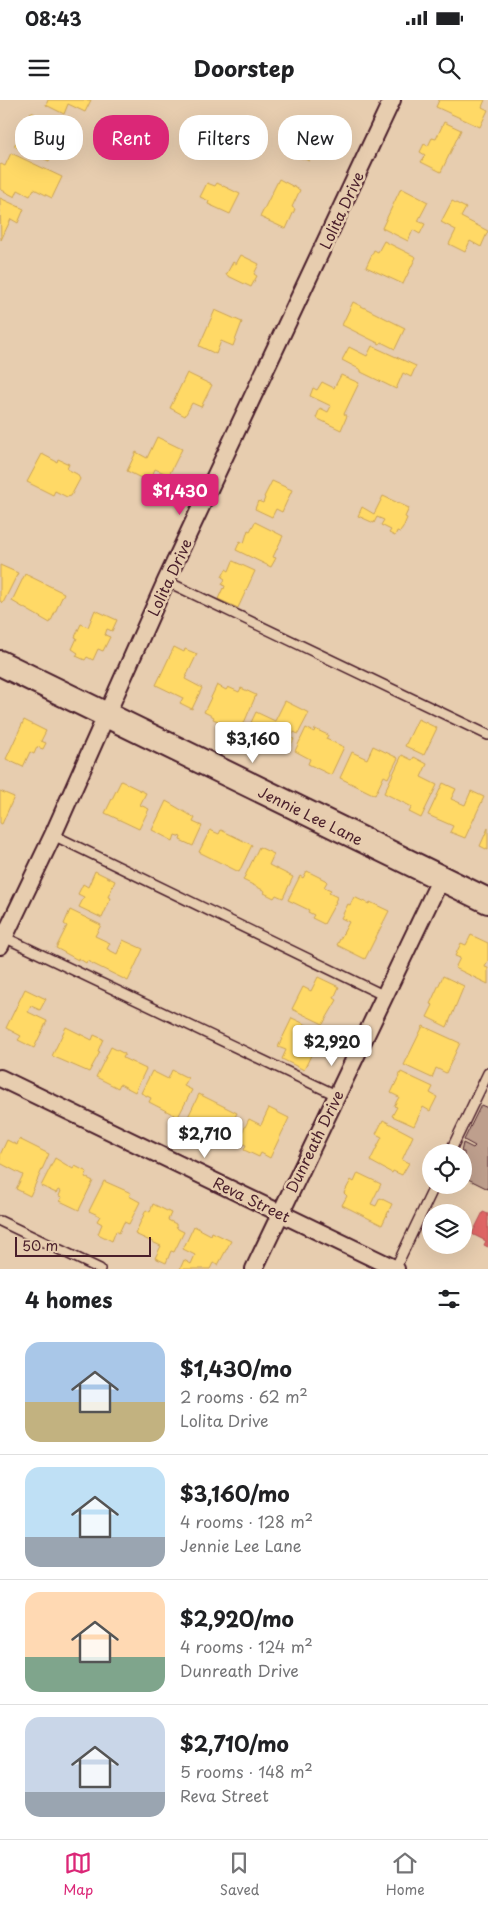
<!DOCTYPE html>
<html lang="en">
<head>
<meta charset="utf-8">
<style>
  :root { --surface:#fff; --page:#f2f2f2; --text:#202124; --muted:#757577; --line:#e0e0e0; --accent:#db2777 }
  body { margin:0; font-family:"Playpen Sans",sans-serif; background:var(--page); color:var(--text); height:100vh; display:flex; flex-direction:column; font-size:19px; white-space:nowrap }
  * { box-sizing:border-box; margin:0 }
  p { font-size:16px; color:var(--muted) }
  .icon { flex:none; width:28px; height:28px; fill:none; stroke:currentColor; stroke-width:2; stroke-linecap:round; stroke-linejoin:round }
  .map { position:relative; height:1169px; overflow:hidden }
  .drawer { display:flex; flex-direction:column; background:var(--surface); flex:1 }
  .drawer>* { flex:none }
  .guide { position:absolute; left:15px; top:15px; width:459px; height:45px; display:flex; gap:10px }
  .controls { position:absolute; left:422px; top:1044px; display:grid; gap:10px }
  .controls a { display:grid; place-items:center; width:50px; height:50px; border-radius:50%; background:var(--surface); box-shadow:0 5px 20px #0002; font-size:25px }
  .scale { position:absolute; left:15px; bottom:12px; width:136px; box-sizing:border-box; padding-left:5px; border:2px solid #4a1f2b; border-top:0; font-size:14px; line-height:18px; white-space:nowrap; color:#4a1f2b; -webkit-text-stroke:4px #e7cdaf; paint-order:stroke }
  .price { position:absolute; translate:-50% -42px; padding:0 11px; border-radius:5px; background:#fff; color:#222; font-size:16px; line-height:32px; filter:drop-shadow(0 1px 2px #0008) }
  .price::after { content:''; position:absolute; left:50%; top:30px; width:15px; height:11px; margin-left:-8px; background:inherit; clip-path:polygon(0 0,100% 0,50% 100%) }
  .price.current { background:var(--accent); color:#fff }
  ul { padding:0; list-style:none }
  li { display:flex; align-items:center; gap:15px; height:125px; padding:0 25px }
  li+li { border-top:1px solid var(--line) }
  li span { display:grid; place-items:center; flex:none; width:140px; height:100px; border-radius:15px; color:#555 }
  li>.icon { margin-inline-start:auto }
  span .icon { width:60px; height:60px; fill:#fffc; stroke-width:1 }
  li b { font-size:21px }
  h2 { display:flex; justify-content:space-between; align-items:center; height:60px; padding:0 25px; font-size:21px }
  .pill { padding:0 18px; border-radius:20px; background:var(--surface); box-shadow:0 5px 20px #0002; font-size:18px; line-height:45px }
  .pill.current { background:var(--accent); color:#fff }
  .status { display:flex; justify-content:space-between; align-items:center; height:35px; padding:0 25px; background:var(--surface); direction:ltr }
  .status svg { height:14px; fill:currentColor }
  header { display:flex; justify-content:space-between; align-items:center; height:65px; padding:0 25px; background:var(--surface); font-size:22px; font-weight:700 }
  .tabs { display:flex; justify-content:space-around; align-items:center; height:70px; border-top:1px solid var(--line); background:var(--surface); font-size:14px; color:var(--muted) }
  .tabs a { display:grid; justify-items:center; gap:2px }
  .tabs .current { color:var(--accent) }
  .map>svg:first-child { display:block }
</style>
</head>
<body>
<div class="status"><b>08:43</b><svg viewBox="0 0 49 12"><path d="M0 12V9h3v3zM5 12V6h3v6zM10 12V3h3v9zM15 12V0h3v12zM26 1h20v11H26zM47 4h2v5h-2z"/></svg></div>
<header><svg class="icon" aria-label="menu" viewBox="0 0 24 24"><path d="M4 6h16M4 12h16M4 18h16"/></svg>Doorstep<svg class="icon" aria-label="search" viewBox="0 0 24 24"><circle cx="10" cy="10" r="6"/><path d="M15 15l6 6"/></svg></header>
<div class="map">
<svg width="488" height="1169" viewBox="0 0 488 1169">
  <rect width="100%" height="100%" fill="#e7cdaf"/>
  <filter id="ink" filterUnits="userSpaceOnUse"><feTurbulence type="fractalNoise" baseFrequency=".02" numOctaves="2"/><feDisplacementMap in="SourceGraphic" scale="10" xChannelSelector="R" yChannelSelector="G"/><feConvolveMatrix kernelMatrix="1 2 1 2 8 2 1 2 1" color-interpolation-filters="sRGB"/></filter>
  <g filter="url(#ink)">
    <g fill="#ffd966" stroke="#c9a154">
      <path d="M48,0H91L85,12L68,4L64,14L46,5Z"/>
      <path d="M439,0H485L482,7L488,10L480,27L436,7Z"/>
      <path d="M31,12L64,28L57,41L50,37L48,42L56,45L49,61L14,46L18,39L16,36L23,23L26,24Z"/>
      <path d="M444,22L461,30L441,72L421,62L425,55L420,52L424,44L428,46L432,38L436,39Z"/>
      <path d="M294,24L321,37L317,44L321,46L317,55L312,53L309,61L282,49Z"/>
      <path d="M11,53L62,77L52,98L34,89L30,96L18,90L15,97L0,89V65L1,64L5,66Z"/>
      <path d="M279,79L300,90L292,107L295,109L286,129L260,117Z"/>
      <path d="M207,83L215,86L217,83L240,94L230,114L208,104L209,101L200,97Z"/>
      <path d="M401,88L428,102L418,121L425,124L420,134L413,130L408,141L382,128Z"/>
      <path d="M0,98L24,109L18,123L11,119L1,140Z"/>
      <path d="M452,101L466,108L461,117L488,131L481,147L470,141L465,152L449,144L456,130L441,122Z"/>
      <path d="M384,141L416,157L403,184L366,167L374,150L378,152Z"/>
      <path d="M241,155L259,164L254,174L257,176L251,187L226,175L233,162L236,164Z"/>
      <path d="M353,202L405,228L395,249L381,242L380,244L342,225Z"/>
      <path d="M215,210L242,222L233,246L221,241L216,254L199,246Z"/>
      <path d="M372,246L416,266L411,277L403,273L396,289L361,272V270L342,260L349,247L367,256Z"/>
      <path d="M187,273L212,285L201,307L192,303L185,316L170,308Z"/>
      <path d="M341,275L359,283L344,314L347,316L341,330L316,318L320,308L328,312L331,306L310,296L313,288L317,290L322,282L334,288Z"/>
      <path d="M157,337L182,349L169,375L155,369L149,382L127,371L136,352L147,358Z"/>
      <path d="M42,354L57,362L58,359L69,364L67,369L77,374L80,379L71,396L67,397L55,391L53,395L27,382Z"/>
      <path d="M272,381L292,390L282,412L276,409L272,417L255,409L258,401L263,403L265,398L264,397Z"/>
      <path d="M383,396L409,408L405,417L407,418L403,428L400,432L397,431L395,436L389,433L391,430L381,425L384,420L377,417L374,423L358,416L362,407L374,414Z"/>
      <path d="M255,422L283,436L273,457L276,458L271,467L236,450L240,441L244,443L248,430L250,431Z"/>
      <path d="M233,461L255,471L238,508L218,499L223,488L224,489L225,486L222,485L225,479L222,477L226,469L229,471Z"/>
      <path d="M0,465L18,473L3,503L0,501Z"/>
      <path d="M25,474L64,493L50,523L12,501Z"/>
      <path d="M95,510L117,520L112,531L107,529L105,535L110,537L103,551L98,549L93,560L87,557L85,560L76,556L78,553L72,549L77,538L75,537L81,524L88,527Z"/>
      <path d="M174,547L184,552L185,549L197,554L185,579L202,588L192,609L180,603L183,598L156,585Z"/>
      <path d="M217,585L226,590L228,587L239,592L241,588L256,595L241,630L213,619L214,617L204,612Z"/>
      <path d="M285,601L309,613L298,634L294,632L291,638L294,639L288,651L279,646L278,649L246,633L256,612L275,621Z"/>
      <path d="M418,619L437,628L424,655L405,646Z"/>
      <path d="M24,620L46,631L41,641L46,643L43,649L37,647L34,654L30,652L23,667L6,659Z"/>
      <path d="M306,628L314,632L315,629L328,635L326,639L344,647L331,675L308,664L310,659L295,651Z"/>
      <path d="M373,646L398,658L388,678L384,676L375,695L340,678L352,652L367,659Z"/>
      <path d="M402,655L412,660L414,657L427,664L421,677L437,685L421,718L409,712L412,707L384,693Z"/>
      <path d="M121,681L146,693L140,705L149,709L139,729L105,713Z"/>
      <path d="M443,683L456,689L451,699L465,705L471,691L484,697L465,738L450,732L453,726L428,715Z"/>
      <path d="M0,691L14,697L2,724L0,723Z"/>
      <path d="M166,701L195,718L193,722L202,726L193,746L180,740L181,737L175,735L173,741L152,730Z"/>
      <path d="M488,728V750L480,746Z"/>
      <path d="M210,730L219,734L221,730L252,745L239,772L199,752Z"/>
      <path d="M259,747L274,754L269,765L293,777L283,798L276,795L274,798L264,793L265,791L243,780Z"/>
      <path d="M95,771L115,781L108,797L111,798L102,818L79,807L84,797L78,794L83,784L88,787Z"/>
      <path d="M307,771L325,780L327,782L324,787L331,790L329,793L337,797L335,802H336L324,824L312,818L314,815L308,812L309,810L288,800L300,776L303,778Z"/>
      <path d="M354,797L369,804L370,802L389,811L365,859L337,845L349,822L341,818L348,804L350,805Z"/>
      <path d="M70,810L101,825L95,836L110,843L107,849L117,854L123,840L143,849L128,881L87,861L86,863L78,858V860L56,848L67,826L64,824Z"/>
      <path d="M471,835L488,843V860L485,867L488,868V884L455,868L460,858L455,856L461,843L466,845Z"/>
      <path d="M443,876L464,886L447,927L427,917L433,905L430,904Z"/>
      <path d="M318,877L339,887L334,898L337,900L323,924L292,909L303,887L311,891Z"/>
      <path d="M25,889L46,899L40,910L31,906L28,912L47,921L34,948L18,940L21,936L6,928Z"/>
      <path d="M292,918L322,932L304,970L282,959L286,950L278,947Z"/>
      <path d="M423,926L460,943L446,973L436,968L432,978L404,965Z"/>
      <path d="M66,927L92,940L94,935L103,939L98,951L100,952L89,972L52,956Z"/>
      <path d="M111,947L125,954L123,958L146,969L135,992L120,984L118,988L96,977Z"/>
      <path d="M172,970L188,978L184,986L192,990L178,1017L149,1002L151,998L141,993L152,971L168,979Z"/>
      <path d="M401,972L433,987L430,993L437,997L430,1011L423,1007L414,1026L392,1016L397,1007L394,1006L399,997L391,993Z"/>
      <path d="M199,994L237,1013L225,1036L216,1032L214,1035L186,1021Z"/>
      <path d="M269,1008L289,1018L270,1058L261,1053L259,1057L244,1050L246,1045L238,1041L249,1019L261,1025Z"/>
      <path d="M383,1020L413,1036L402,1060L409,1063L402,1075L393,1071L392,1073L370,1061L382,1037L376,1034Z"/>
      <path d="M19,1039L49,1054L30,1096L16,1089L23,1075L0,1063V1055L7,1040L17,1045Z"/>
      <path d="M55,1058L73,1069L75,1066L87,1072L85,1077L93,1081L79,1110L60,1101L62,1097L59,1096L61,1091L58,1090L56,1093L41,1086Z"/>
      <path d="M358,1073L381,1084L371,1104L376,1106L380,1098L392,1104L382,1125L342,1105L347,1096L344,1093L351,1080L354,1082Z"/>
      <path d="M104,1081L131,1093L129,1096L140,1102L129,1124L124,1122L119,1133L116,1131L112,1141L98,1134L102,1124L97,1121L100,1116L89,1111Z"/>
      <path d="M153,1104L171,1113L168,1120L176,1124V1126L178,1129L184,1132L174,1152L171,1151L166,1163L155,1158L161,1146L135,1134L146,1110L150,1112Z"/>
      <path d="M194,1126L211,1135L212,1132L231,1141L218,1165L213,1163L210,1169H180L184,1160L191,1164L195,1155L183,1149Z"/>
    </g>
    <path fill="#e06666" stroke="#b35154" d="M483,1112L488,1114V1147L484,1145L486,1141L472,1134Z"/>
    <path fill="#be9f8d" stroke="#4a1f2b" d="M481,1005L488,1008V1089L464,1077V1052H461L463,1043L473,1048L475,1046L464,1040Z"/>
    <g fill="none" stroke-linecap="round" stroke-linejoin="round">
      <defs>
        <g id="lane">
          <path d="M166,481L488,635"/>
          <path d="M53,735L385,896"/>
          <path d="M4,837L336,995"/>
          <path d="M450,1052L488,973"/>
          <path d="M0,1121L100,1169"/>
          <path d="M395,1169L435,1085"/>
        </g>
        <g id="street">
          <path d="M0,846L53,735L166,481L392,0"/>
          <path d="M0,978L396,1169"/>
          <path d="M254,1169L441,778"/>
        </g>
        <path id="secondary" d="M0,563L488,801"/>
      </defs>
      <use href="#lane" stroke="#4a1f2b" stroke-width="12"/>
      <use href="#street" stroke="#4a1f2b" stroke-width="20"/>
      <use href="#secondary" stroke="#4a1f2b" stroke-width="28"/>
      <use href="#lane" stroke="#e7cdaf" stroke-width="9"/>
      <use href="#street" stroke="#e7cdaf" stroke-width="16"/>
      <use href="#secondary" stroke="#e7cdaf" stroke-width="24"/>
    </g>
  </g>
  <g text-anchor="middle" dominant-baseline="central" stroke-width="5" stroke-linejoin="round" paint-order="stroke">
    <g font-size="15" fill="#4a1f2b" stroke="#e7cdaf">
      <text transform="translate(341 110) rotate(-65)">Lolita Drive</text>
      <text transform="translate(169 477) rotate(-65)">Lolita Drive</text>
      <text transform="translate(311 715) rotate(26)">Jennie Lee Lane</text>
      <text transform="translate(314 1041) rotate(-64)">Dunreath Drive</text>
      <text transform="translate(252 1099) rotate(26)">Reva Street</text>
    </g>
  </g>
</svg>
<div class="controls">
<a><svg class="icon" aria-label="locate" viewBox="0 0 24 24"><circle cx="12" cy="12" r="6"/><path d="M12 2v4M12 18v4M2 12h4M18 12h4"/></svg></a>
<a><svg class="icon" aria-label="layers" viewBox="0 0 24 24"><path d="M12 4l9 5-9 5-9-5zM3 14l9 5 9-5"/></svg></a>
</div>
<div class="scale">50 m</div>
<b class="price current" style="left:180px;top:416px">$1,430</b>
<b class="price" style="left:253px;top:664px">$3,160</b>
<b class="price" style="left:332px;top:967px">$2,920</b>
<b class="price" style="left:205px;top:1059px">$2,710</b>
<div class="guide">
<a class="pill">Buy</a>
<a class="pill current">Rent</a>
<a class="pill">Filters</a>
<a class="pill">New</a>
</div>
</div>
<section class="drawer">
<h2>4 homes<svg class="icon" aria-label="filters" viewBox="0 0 24 24"><path d="M4 7h16M4 17h16"/><circle cx="9" cy="7" r="2"/><circle cx="15" cy="17" r="2"/></svg></h2>
<ul>
<li><span style="background:linear-gradient(#a9c7e8 60%,#c2b280 0)"><svg class="icon" aria-label="home" viewBox="0 0 24 24"><path d="M3 11l9-7 9 7M6 9v11h12V9"/></svg></span><div><b>$1,430/mo</b><p>2 rooms · 62 m²</p><p>Lolita Drive</p></div></li>
<li><span style="background:linear-gradient(#bfe0f5 70%,#9aa5b1 0)"><svg class="icon" aria-label="home" viewBox="0 0 24 24"><path d="M3 11l9-7 9 7M6 9v11h12V9"/></svg></span><div><b>$3,160/mo</b><p>4 rooms · 128 m²</p><p>Jennie Lee Lane</p></div></li>
<li><span style="background:linear-gradient(#ffd9b3 65%,#7fa58c 0)"><svg class="icon" aria-label="home" viewBox="0 0 24 24"><path d="M3 11l9-7 9 7M6 9v11h12V9"/></svg></span><div><b>$2,920/mo</b><p>4 rooms · 124 m²</p><p>Dunreath Drive</p></div></li>
<li><span style="background:linear-gradient(#c9d6e8 75%,#9aa5b1 0)"><svg class="icon" aria-label="home" viewBox="0 0 24 24"><path d="M3 11l9-7 9 7M6 9v11h12V9"/></svg></span><div><b>$2,710/mo</b><p>5 rooms · 148 m²</p><p>Reva Street</p></div></li>
</ul>
</section>
<nav class="tabs">
<a class="current"><svg class="icon" aria-label="map" viewBox="0 0 24 24"><path d="M3 6l6-2 6 2 6-2v14l-6 2-6-2-6 2zM9 4v14M15 6v14"/></svg>Map</a>
<a><svg class="icon" aria-label="saved" viewBox="0 0 24 24"><path d="M7 4h10v16l-5-4-5 4z"/></svg>Saved</a>
<a><svg class="icon" aria-label="home" viewBox="0 0 24 24"><path d="M3 11l9-7 9 7M6 9v11h12V9"/></svg>Home</a>
</nav>
</body>
</html>
